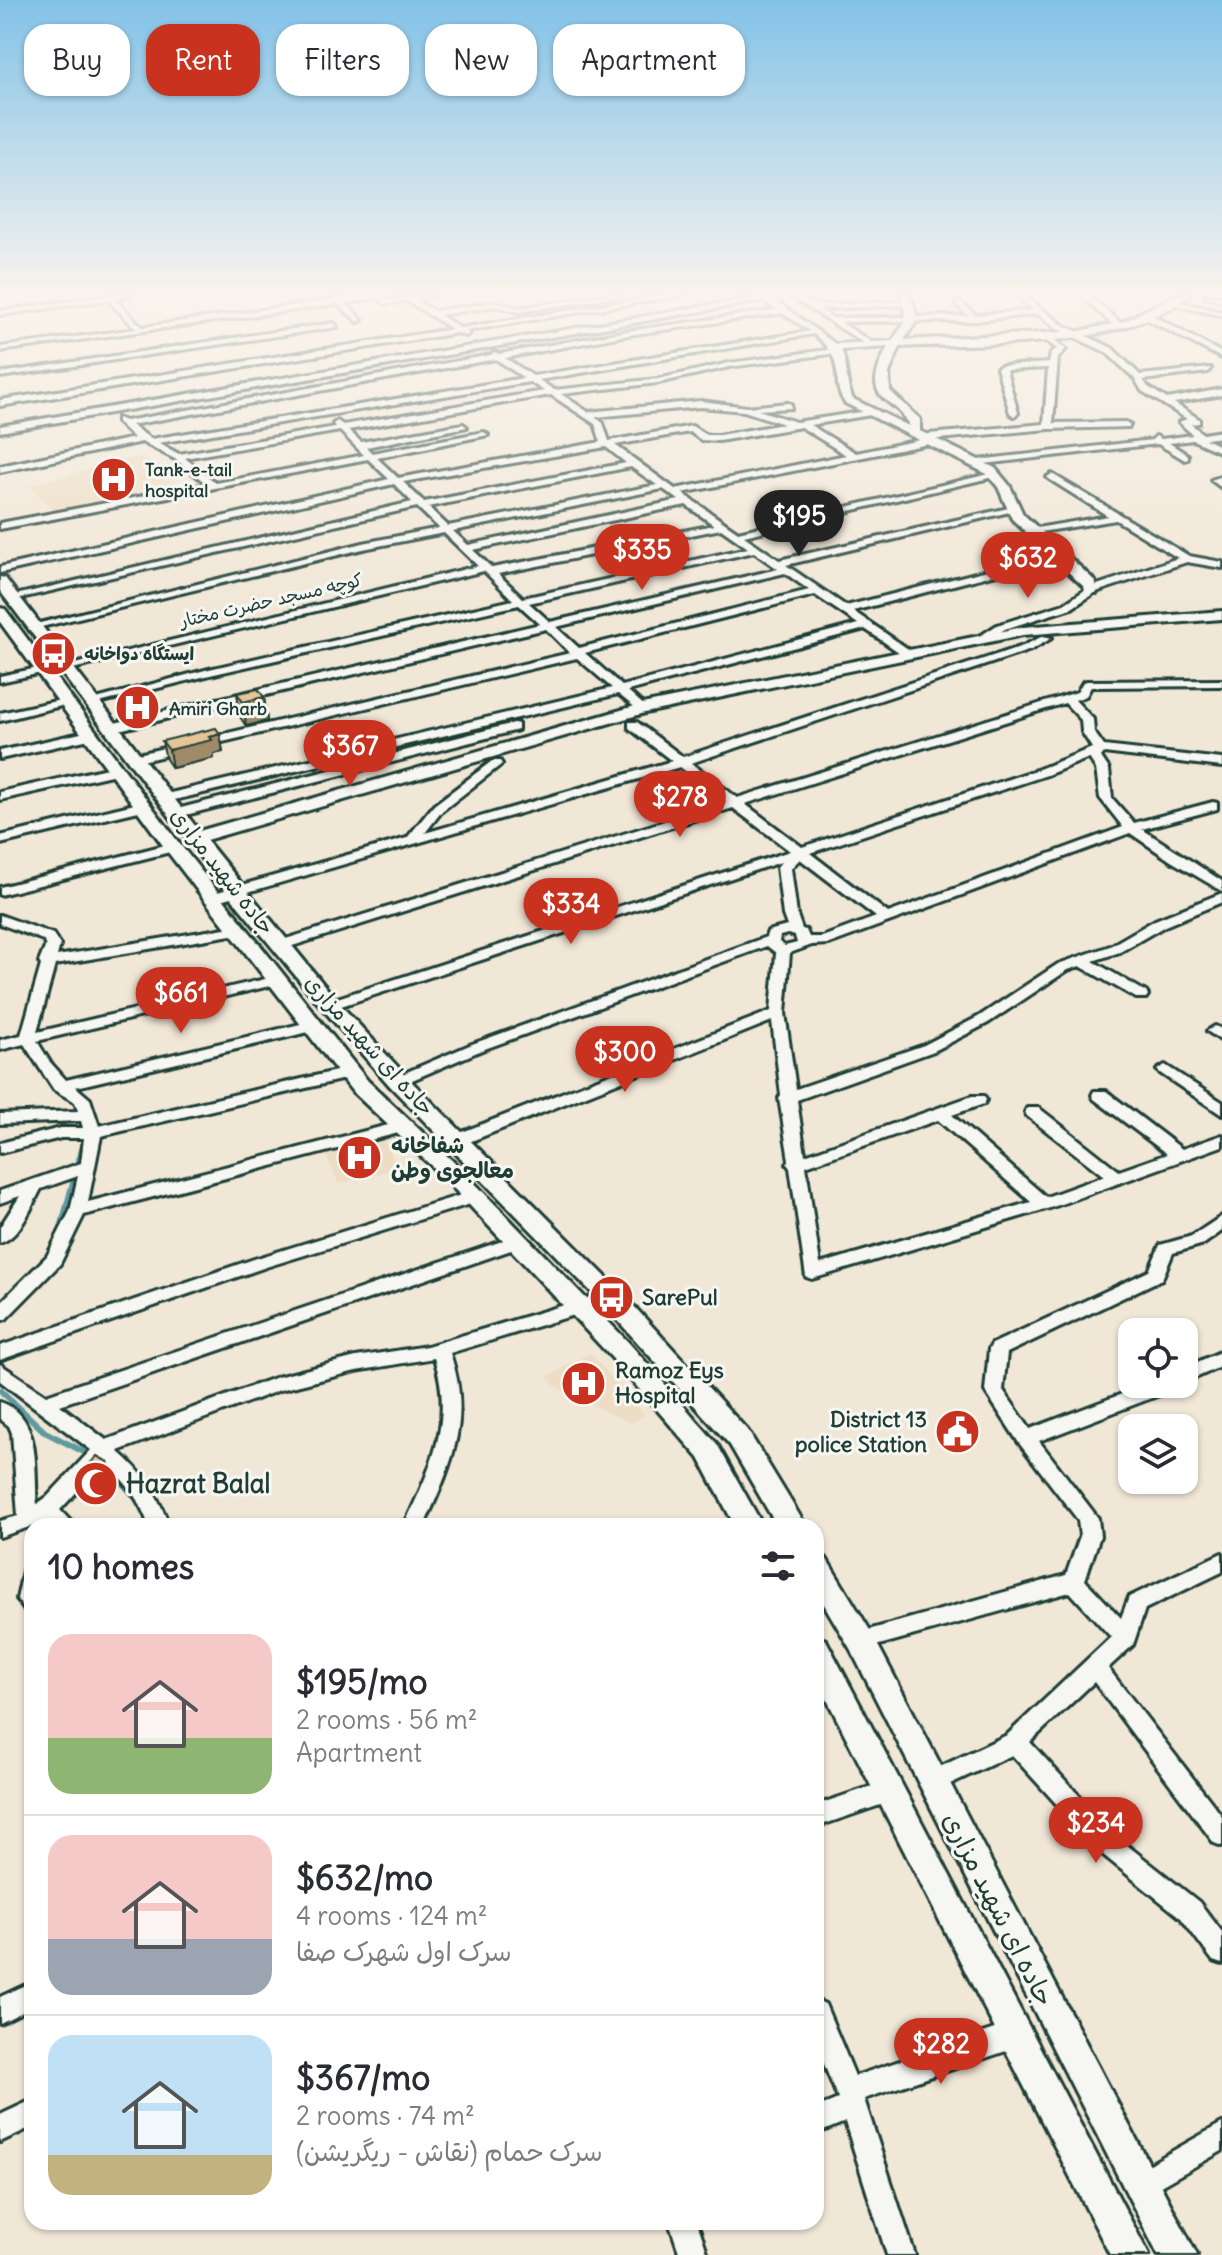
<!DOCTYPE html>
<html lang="en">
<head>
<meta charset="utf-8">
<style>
  :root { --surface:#fff; --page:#f2f2f3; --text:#2b2b33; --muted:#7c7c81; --line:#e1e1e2; --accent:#c8321e }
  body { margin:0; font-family:Delius,"Playpen Sans Arabic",sans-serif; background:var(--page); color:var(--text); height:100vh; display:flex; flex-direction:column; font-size:30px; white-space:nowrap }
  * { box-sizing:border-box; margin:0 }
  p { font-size:26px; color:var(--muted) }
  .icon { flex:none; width:44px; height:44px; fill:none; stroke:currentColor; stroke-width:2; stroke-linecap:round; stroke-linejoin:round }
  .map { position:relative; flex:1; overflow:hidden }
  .details { position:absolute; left:24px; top:1518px; width:800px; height:712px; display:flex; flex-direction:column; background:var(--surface); border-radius:24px; box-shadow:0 2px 6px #0004 }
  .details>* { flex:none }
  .hud { position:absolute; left:24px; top:24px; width:800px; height:72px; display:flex; gap:16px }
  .buttons { position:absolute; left:1118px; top:1318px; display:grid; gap:16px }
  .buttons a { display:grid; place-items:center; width:80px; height:80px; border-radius:16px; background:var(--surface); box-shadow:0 2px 6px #0004; font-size:40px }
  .price { position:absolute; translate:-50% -68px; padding:0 18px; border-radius:28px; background:var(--accent); color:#fff; font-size:26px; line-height:52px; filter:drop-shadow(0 2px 4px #0008) }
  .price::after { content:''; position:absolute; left:50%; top:48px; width:24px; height:18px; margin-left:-12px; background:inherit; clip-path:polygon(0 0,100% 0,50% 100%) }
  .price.current { background:#222; color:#fff }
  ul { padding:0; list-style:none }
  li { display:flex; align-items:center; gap:24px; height:200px; padding:0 24px }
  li+li { border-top:2px solid var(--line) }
  li span { display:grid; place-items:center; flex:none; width:224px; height:160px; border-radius:24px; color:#555 }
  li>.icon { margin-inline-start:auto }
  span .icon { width:96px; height:96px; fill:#fffc; stroke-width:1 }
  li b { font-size:34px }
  h2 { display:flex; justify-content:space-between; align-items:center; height:96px; padding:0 24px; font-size:34px }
  .pill { padding:0 28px; border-radius:24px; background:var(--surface); box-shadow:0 2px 6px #0004; font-size:28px; line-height:72px }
  .pill.current { background:var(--accent); color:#fff }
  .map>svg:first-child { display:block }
</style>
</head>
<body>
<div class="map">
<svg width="1222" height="2255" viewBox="0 0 1222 2255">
  <rect width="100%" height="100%" fill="#f1e7d7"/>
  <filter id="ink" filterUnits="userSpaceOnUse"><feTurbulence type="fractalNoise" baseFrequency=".0125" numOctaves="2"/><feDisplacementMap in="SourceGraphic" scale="16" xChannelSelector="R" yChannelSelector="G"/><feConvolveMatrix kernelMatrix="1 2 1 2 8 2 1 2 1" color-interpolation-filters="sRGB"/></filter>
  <g filter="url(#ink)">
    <g fill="#edddc4">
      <path d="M142,456L184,492L56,515L30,485Z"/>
      <path d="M381,1133L398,1168L339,1184L323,1149Z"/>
      <path d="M590,1353L645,1415L630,1423L557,1388L547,1377Z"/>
    </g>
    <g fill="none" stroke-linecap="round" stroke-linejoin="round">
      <g stroke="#5f9aa0" stroke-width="4">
        <path d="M53,1120L72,1130"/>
        <path d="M78,1161L84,1138"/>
      </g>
      <g stroke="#5f9aa0" stroke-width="6">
        <path d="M60,1232L79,1159"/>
        <path d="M0,1390L45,1432L92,1456"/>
        <path d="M107,1467L138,1500"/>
      </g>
      <defs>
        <g id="street">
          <path d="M109,295H131L115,299L142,327L365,295H382L388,300L437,295L416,300L434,311L496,302L519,308L605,295L620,296L519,312L496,306L440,315L460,328L664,295H684L466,331L469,334L465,336L458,333L0,406V400L452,329L407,301L386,304L377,298L346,303L362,320L358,322L338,304L0,351V347L136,329L108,300L0,315V311Z"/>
          <path d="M798,295L813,305L909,301L913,303L909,305L819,309L833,318L968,316L955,303L959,301L976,315L1033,310L1015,295H1023L1063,325L1112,348L1140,375L1211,368L1208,372L1143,380L1148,387L1167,399L1222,389V395L1174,403L1199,419V423L1191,424L1203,434L1222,431V437L1205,439L1222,447V453L1193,440L1169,443L1188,455V459L1185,460L1158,444L975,465L973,463L978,460L1152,440L1156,436L1161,439L1193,435L1179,422L1187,419L1142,391L1135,379L1106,352L1057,329L1038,314L975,321L840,322L873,343L870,347L790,296Z"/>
          <path d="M1081,295H1089L1122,324V328H1116Z"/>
          <path d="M1205,295L1222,297V301L1205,297Z"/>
          <path d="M764,296L767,300L0,432V426Z"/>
          <path d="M1171,300L1222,312V316L1171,304Z"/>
          <path d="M783,309L786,313L628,335L505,358L533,376L817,330L814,334L539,380L554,390L658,379L729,363L835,349L838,353L729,367L658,383L561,394L588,412L701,401L747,407L788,403L791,404V408L758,410L796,422L874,410L875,412L871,415L810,425L856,453L925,439L924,437L928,434L1044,424L1048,368L1006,370L1018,413L1014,416L1010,413L997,368L1001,366L1049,363L1051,353L1057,349L1041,337L1048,335L1066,349L1058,358L1053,423L1126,422L1130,425L1129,427L1049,429L938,439L934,443L682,493L738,532L998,472V476L744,536L779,560L1013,507L1018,510L786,565L846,606L1058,552L1062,553V557L853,611L911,651V655H903L865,629L628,691L648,709L642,713L618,694L166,802L160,798L162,795L612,688L577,658L134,763L128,759L134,755L570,653L546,629L110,732L104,728L110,724L540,624L519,605L210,675L91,705L85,702L209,669L513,600L484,571L64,671L58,668L478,566L444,533L363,549L33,629L28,626L363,543L439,528L417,507L12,600L7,597L412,502L394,484L0,573V567L389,479L368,459L0,529V523L207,484L175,459L142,442L0,472V466L134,438L117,422V418L126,421L491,355L494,352L499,354L628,331ZM496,359L524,378L151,439L131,425ZM530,382L544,391L343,425L337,421L333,424L335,427L179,454L158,443ZM551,395L595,424L601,442L398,478L377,458L488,435L484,432L372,453L366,447L467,427L463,424L361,442L348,430ZM701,407L744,411L784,424L719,435H706L692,426L609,441L603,423L595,417ZM801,427L846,455L675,489L615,445L690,432L701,440L719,441ZM340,431L364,455L216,483L185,458ZM606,447L626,463L424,502L403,482ZM631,467L657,485L448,526L428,507ZM663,489L679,500L468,545L453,531ZM686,505L714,525L492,568L473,550ZM721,529L748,548L523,598L498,574ZM754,552L778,569L550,622L529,603ZM785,573L809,590L579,648L556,627ZM815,595L858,624L622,686L585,653Z"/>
          <path d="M1144,314H1150L1222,353V358L1144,318Z"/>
          <path d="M334,323L337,327L0,377V373Z"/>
          <path d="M1052,474L1189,556L1222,562V568L1187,562L1096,592L1072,608L1005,629L988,640H980V636L997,625L1064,604L1088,588L1178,558L1116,520L1028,534L1026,532L1031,529L1108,516L1049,479L1047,477Z"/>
          <path d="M1222,476V488L1211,480Z"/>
          <path d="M1043,636L1052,638L1031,650L691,763L737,798L1077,692L1083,682L1087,681L1222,680V686L1091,687L1086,696L1075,700L1093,719L1094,732L1104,746L1222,759V767L1104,753L1101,757L1109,769L1112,798L1134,823L1213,802L1217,803V809L1142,829L1222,881V891L1171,861L1130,833L829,944L812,945L790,953L785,1013L796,1089L924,1045L978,1017L1058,964L1110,946L1155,920L1222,893V902L1165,926L1120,952L1093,961L1146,992L1148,995L1146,998H1136L1080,966L1068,970L988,1023L934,1051L797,1100L805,1155L972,1096H984L986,1100L984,1104L952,1115L1046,1197L1104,1176L1027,1116L1025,1112L1027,1108H1039L1119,1171L1167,1154L1094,1099L1092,1095L1094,1091H1106L1182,1149L1222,1135V1146L1050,1208L812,1279L806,1277L790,1168L787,1164L789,1160L779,1098L781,1095L772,1021L464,1144H452L450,1140L452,1136L771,1011L776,953L767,946L482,1050L403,1084H393L390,1081L393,1078L472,1044L766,937L768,931L787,926L783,915L777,867L781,862L335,1008H325L323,1005L325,1002L790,851L733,808L286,948H276L274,945L276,942L726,802L680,767L217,901H207L205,898L207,895L407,838L434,805L492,761H500L502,764L442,811L425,833L672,761L629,728V722H637L683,757L1023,646ZM1065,703L1081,720L1082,732L1092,748L1039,769L802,847L745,804ZM1089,758L1096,769L1100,798L1123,827L888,913L810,853L1047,775ZM800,859L876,917L822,937H809L806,930L802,929L797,915L791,868ZM788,934L795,936L797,943L785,946L779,942L780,936ZM938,1120L1031,1202L820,1264L806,1166Z"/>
          <path d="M42,667L48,670L46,672L0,682V676Z"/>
          <path d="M65,699L71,702L69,704L0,721V713Z"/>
          <path d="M514,723L518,724V730L178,817L172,813L173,810Z"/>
          <path d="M90,731L96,735L94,738L0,759V751Z"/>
          <path d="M116,766L122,770L120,773L0,800V792Z"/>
          <path d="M143,802L149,806L147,809L0,844V836Z"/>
          <path d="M173,843L180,847L178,850L0,895V887Z"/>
          <path d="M0,915L53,934L60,945L57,956L237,926L244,930L237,934L55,965L37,1032L278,976L285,980L278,984L37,1041L50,1062L66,1080L313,1021L320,1026L313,1031L76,1087L90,1099L99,1126L349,1068L357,1073L349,1078L101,1136L88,1202L400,1122L408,1127L406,1131L84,1215L60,1264L6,1319L0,1321V1303L47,1256L70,1211L78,1176L41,1189C31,1207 21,1236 0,1243V1227L20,1196L0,1203V1191L81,1163L84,1138H61L0,1153V1143L61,1128H83L81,1121L0,1124V1114L78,1111L75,1102L54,1090L24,1044L0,1050V1040L21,1035L41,965L39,962L46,945L43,940L0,924Z"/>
          <path d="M1215,1026L1222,1029V1041L1207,1031Z"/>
          <path d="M1165,1065L1222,1102V1115L1160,1073L1157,1070Z"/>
          <path d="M474,1191L482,1197L480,1201L266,1267L0,1360V1346L254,1259Z"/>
          <path d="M1222,1216V1231L1204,1244L1173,1253L1162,1279L1007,1353L1003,1390L1030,1429L1148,1384H1177L1175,1389L1039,1441L1098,1518L1100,1536L1085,1580L1121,1618L1129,1597L1222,1553V1572L1145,1609L1133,1645L1108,1668L1222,1816V1846L1214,1843L1094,1682L1030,1742L1118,1838L1199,1902L1222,1932V1964L1213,1961L1181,1918L1102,1854L1012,1755L933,1792L925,1788L922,1781L925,1774L1007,1735L1111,1637L1070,1592L861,1650L853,1648L850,1641L853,1634L861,1632L1066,1575L1080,1536L1078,1520L1019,1443L985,1391L989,1349L992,1344L1149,1271L1160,1245L1192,1236Z"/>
          <path d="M517,1236L523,1238L526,1242L523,1246L60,1405L106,1440L277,1377L356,1357L427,1346L611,1291L617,1292L620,1297L617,1302L450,1353C473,1420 451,1465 424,1526H404C430,1469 455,1421 434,1358L356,1371L280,1390L118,1451C143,1472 159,1496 169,1526H149C140,1500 125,1480 104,1462L60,1510L75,1526H32L0,1537V1521L18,1516L12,1433L9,1426L0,1419V1402C42,1415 34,1469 37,1504L47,1497L91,1450L0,1381V1364L46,1395Z"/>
          <path d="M1222,1351V1366L1184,1383V1368Z"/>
          <path d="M32,1559V1614L25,1611L17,1599L25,1562Z"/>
          <path d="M890,1780L898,1783L901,1791L898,1799L816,1827V1805Z"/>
          <path d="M32,1982V2007L0,2023V1997Z"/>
          <path d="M816,2000L825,2004L855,2076L1018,2021L1027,2025L1031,2034L1027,2043L1018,2047L864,2099L915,2255H887L845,2122L816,2134V2108L838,2099L816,2044Z"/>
          <path d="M32,2100V2127L0,2142V2115Z"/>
          <path d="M1222,2123V2151L1150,2192L1141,2196L1132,2192L1128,2183L1132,2174Z"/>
          <path d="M669,2222H697L708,2255H680Z"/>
        </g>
        <g id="secondary">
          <path d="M756,295H768L835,344L892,341L907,320L901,295H911L917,320L904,340L1080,331L1122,322L1177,295H1191C1114,352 992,342 900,347L889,373L890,391L920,419V431L995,468L1010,486L1023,514L1095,581L1097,593H1087L1083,586L1012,519L998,487L987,474L845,403C833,387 841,371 832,355C817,327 779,316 756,295ZM888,347C856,406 897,394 909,426L853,399C844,383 849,366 841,350Z"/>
          <path d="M0,577L5,578L199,831L642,704L1023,627L1222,611V619L1023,635L645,713L206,840L337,1001L406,1076L620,1291L748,1431L806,1526H777L730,1445L602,1303L390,1086L323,1009L229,895L0,591Z"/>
          <path d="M0,608L5,609L179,843L368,1081L460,1168L630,1344L717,1444L763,1526H735L699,1458L612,1358L444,1178L352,1091L167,851L0,622Z"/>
          <path d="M816,1554L826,1558L871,1632L1197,2255H1158L851,1650L816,1591Z"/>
          <path d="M816,1636L826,1640L1149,2255H1110L816,1678Z"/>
        </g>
      </defs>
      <use href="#street" stroke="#1f3d34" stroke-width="6"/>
      <use href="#secondary" stroke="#1f3d34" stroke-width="6"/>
      <use href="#street" fill="#f6f6f2" fill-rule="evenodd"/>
      <use href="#secondary" fill="#f6f6f2" fill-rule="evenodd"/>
    </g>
    <g fill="#c4a982" stroke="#1f3d34" stroke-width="2">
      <path d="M237,693L264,697L267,721L246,726L240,717Z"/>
      <path d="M220,734L223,752L214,754V758L172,768L166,759L162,741Z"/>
      <path d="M108,1462L112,1476L93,1498L81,1491L77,1478Z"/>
    </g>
    <g fill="#a08a6a" stroke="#1f3d34" stroke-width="2">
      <path d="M264,697L267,721L246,726L243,702Z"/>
      <path d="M220,734L223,752L214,754V758L172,768L169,750Z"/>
      <path d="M108,1462L112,1476L93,1498L88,1485Z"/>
    </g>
    <g fill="#e4c597" stroke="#1f3d34" stroke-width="2">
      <path d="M258,689L264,697L243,702L237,693Z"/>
      <path d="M216,728L220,734L209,737L212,740L169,750L162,741Z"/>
      <path d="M97,1456L108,1462L88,1485L77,1478Z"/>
    </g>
  </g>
  <linearGradient id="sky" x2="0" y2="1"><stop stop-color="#82c2e8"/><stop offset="0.48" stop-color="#f9f4ed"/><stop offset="1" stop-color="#f9f4ed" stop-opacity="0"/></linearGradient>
  <rect width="1222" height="611" fill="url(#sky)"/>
  <defs>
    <symbol id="hospital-disc" viewBox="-11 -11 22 22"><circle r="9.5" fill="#c8321e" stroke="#f6f6f2"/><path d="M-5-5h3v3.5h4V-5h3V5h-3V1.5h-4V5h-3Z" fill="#fff"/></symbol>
    <symbol id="bus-disc" viewBox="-11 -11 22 22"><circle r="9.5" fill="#c8321e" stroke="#f6f6f2"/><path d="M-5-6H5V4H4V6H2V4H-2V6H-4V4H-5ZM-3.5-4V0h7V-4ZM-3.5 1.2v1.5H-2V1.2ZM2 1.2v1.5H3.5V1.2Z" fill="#fff"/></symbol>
    <symbol id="civic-disc" viewBox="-11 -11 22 22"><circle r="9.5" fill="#c8321e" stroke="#f6f6f2"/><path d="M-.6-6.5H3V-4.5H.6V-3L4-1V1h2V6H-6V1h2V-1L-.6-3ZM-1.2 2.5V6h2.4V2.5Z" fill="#fff"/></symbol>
    <symbol id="mosque-disc" viewBox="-11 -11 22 22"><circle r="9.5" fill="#c8321e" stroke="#f6f6f2"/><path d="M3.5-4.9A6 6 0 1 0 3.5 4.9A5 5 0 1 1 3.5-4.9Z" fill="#fff"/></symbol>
  </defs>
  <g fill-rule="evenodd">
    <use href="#hospital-disc" x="88" y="454" width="51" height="51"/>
    <use href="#bus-disc" x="28" y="628" width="51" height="51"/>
    <use href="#hospital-disc" x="112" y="682" width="51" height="51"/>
    <use href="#hospital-disc" x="334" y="1132" width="51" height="51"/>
    <use href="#bus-disc" x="586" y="1272" width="51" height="51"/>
    <use href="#hospital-disc" x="558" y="1358" width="51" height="51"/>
    <use href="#civic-disc" x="932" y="1406" width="51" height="51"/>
    <use href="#mosque-disc" x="70" y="1458" width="51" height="51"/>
  </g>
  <g text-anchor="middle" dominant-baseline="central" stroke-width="6" stroke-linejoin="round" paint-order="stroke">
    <g font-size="18" font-weight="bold" fill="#1f3d34" stroke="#f6f6f2" text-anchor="start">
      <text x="145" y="469">Tank-e-tail<tspan x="145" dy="21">hospital</tspan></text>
      <text x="84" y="653">ایستگاه دواخانه</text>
      <text x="169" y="708">Amiri Gharb</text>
    </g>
    <g font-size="18" fill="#1f3d34" stroke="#f6f6f2">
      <text transform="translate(271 600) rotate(-13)">کوچه مسجد حضرت مختار</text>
    </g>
    <g font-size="22" fill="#1f3d34" stroke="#f6f6f2">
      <text transform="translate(223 871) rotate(52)">جاده شهید مزاری</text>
      <text transform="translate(370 1045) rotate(48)">جاده ای شهید مزاری</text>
    </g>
    <g font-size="22" font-weight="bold" fill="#1f3d34" stroke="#f6f6f2" text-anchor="start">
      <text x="391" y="1145">شفاخانه<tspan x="391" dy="25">معالجوی وطن</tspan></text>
      <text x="642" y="1297">SarePul</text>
      <text x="615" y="1370">Ramoz Eys<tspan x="615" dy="25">Hospital</tspan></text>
      <text x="927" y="1419" text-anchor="end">District 13<tspan x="927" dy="25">police Station</tspan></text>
    </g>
    <g font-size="26" font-weight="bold" fill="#1f3d34" stroke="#f6f6f2" text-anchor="start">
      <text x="126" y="1483">Hazrat Balal</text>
    </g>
    <g font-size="26" fill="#1f3d34" stroke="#f6f6f2">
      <text transform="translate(999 1909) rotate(63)">جاده ای شهید مزاری</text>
    </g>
  </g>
</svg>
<div class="buttons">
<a><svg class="icon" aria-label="locate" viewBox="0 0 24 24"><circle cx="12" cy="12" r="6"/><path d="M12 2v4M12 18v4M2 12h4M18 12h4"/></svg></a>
<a><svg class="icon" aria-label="layers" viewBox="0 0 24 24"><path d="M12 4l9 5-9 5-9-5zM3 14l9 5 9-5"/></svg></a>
</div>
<b class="price current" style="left:799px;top:558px">$195</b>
<b class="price" style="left:642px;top:592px">$335</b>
<b class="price" style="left:1028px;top:600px">$632</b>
<b class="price" style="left:350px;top:788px">$367</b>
<b class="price" style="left:680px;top:839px">$278</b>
<b class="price" style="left:571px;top:946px">$334</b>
<b class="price" style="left:181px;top:1035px">$661</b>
<b class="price" style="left:625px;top:1094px">$300</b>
<b class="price" style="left:1096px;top:1865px">$234</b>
<b class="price" style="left:941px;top:2086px">$282</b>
<div class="hud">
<a class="pill">Buy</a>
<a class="pill current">Rent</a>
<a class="pill">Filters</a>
<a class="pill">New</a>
<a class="pill">Apartment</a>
</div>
<section class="details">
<h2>10 homes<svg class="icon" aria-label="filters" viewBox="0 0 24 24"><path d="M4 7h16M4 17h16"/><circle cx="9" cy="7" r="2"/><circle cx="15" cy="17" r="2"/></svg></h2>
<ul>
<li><span style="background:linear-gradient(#f6c9c9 65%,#8fb573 0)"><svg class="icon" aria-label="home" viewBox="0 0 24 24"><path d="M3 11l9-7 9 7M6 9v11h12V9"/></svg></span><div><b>$195/mo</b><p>2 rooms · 56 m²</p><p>Apartment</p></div></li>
<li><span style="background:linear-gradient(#f6c9c9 65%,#9aa5b1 0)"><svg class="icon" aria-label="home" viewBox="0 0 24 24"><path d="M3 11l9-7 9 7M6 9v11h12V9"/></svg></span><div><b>$632/mo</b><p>4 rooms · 124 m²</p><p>سرک اول شهرک صفا</p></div></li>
<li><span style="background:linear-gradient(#bfe0f5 75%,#c2b280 0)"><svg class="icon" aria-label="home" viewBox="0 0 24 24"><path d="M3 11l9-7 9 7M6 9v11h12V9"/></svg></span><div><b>$367/mo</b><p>2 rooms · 74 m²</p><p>سرک حمام (نقاش - ریگریشن)</p></div></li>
</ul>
</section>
</div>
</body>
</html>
